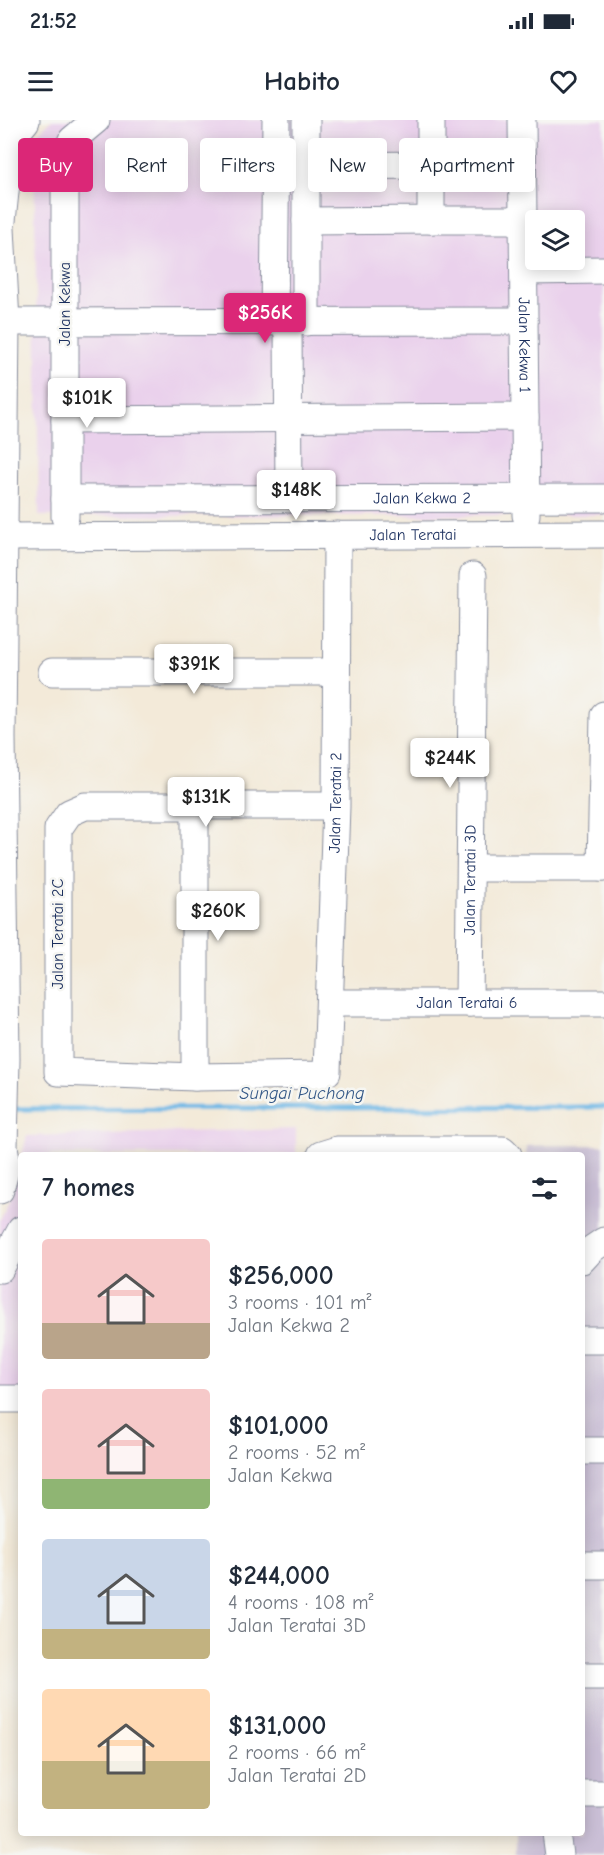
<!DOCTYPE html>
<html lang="en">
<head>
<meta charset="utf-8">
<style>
  :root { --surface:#fff; --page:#f2f2f3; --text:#1f2937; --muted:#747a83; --accent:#db2777 }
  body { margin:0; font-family:"Comic Neue",sans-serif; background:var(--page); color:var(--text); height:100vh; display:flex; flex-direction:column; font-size:22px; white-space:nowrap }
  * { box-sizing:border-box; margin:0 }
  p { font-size:20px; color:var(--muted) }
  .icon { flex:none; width:33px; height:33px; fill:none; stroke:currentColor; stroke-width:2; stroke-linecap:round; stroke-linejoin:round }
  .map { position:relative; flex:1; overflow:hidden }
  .side { position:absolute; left:18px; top:1032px; width:567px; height:684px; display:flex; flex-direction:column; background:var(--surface); border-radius:6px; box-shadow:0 3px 15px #0003 }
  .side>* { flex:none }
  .guide { position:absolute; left:18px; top:18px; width:568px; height:54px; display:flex; gap:12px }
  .fabs { position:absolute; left:525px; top:90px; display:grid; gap:12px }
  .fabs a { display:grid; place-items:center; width:60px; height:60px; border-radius:6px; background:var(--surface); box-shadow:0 3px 15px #0003; font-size:30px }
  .price { position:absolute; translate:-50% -51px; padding:0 14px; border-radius:6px; background:#fff; color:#222; font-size:20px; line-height:39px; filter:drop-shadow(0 2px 3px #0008) }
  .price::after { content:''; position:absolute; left:50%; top:36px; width:18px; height:14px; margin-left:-9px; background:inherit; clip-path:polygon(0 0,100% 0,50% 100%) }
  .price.selected { background:var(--accent); color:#fff }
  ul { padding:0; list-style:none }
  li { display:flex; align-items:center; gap:18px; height:150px; padding:0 24px }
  li span { display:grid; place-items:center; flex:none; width:168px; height:120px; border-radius:6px; color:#555 }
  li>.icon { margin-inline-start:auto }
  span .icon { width:72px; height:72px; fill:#fffc; stroke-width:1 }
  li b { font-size:26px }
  h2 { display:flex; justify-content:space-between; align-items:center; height:72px; padding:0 24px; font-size:26px }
  .tag { padding:0 21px; border-radius:6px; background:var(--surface); box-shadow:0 3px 15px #0003; font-size:21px; line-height:54px }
  .tag.selected { background:var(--accent); color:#fff }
  .status { display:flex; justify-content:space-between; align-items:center; height:42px; padding:0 30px; background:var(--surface); direction:ltr }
  .status svg { height:16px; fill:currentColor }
  header { display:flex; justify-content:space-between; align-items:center; height:78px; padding:0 24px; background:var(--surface); font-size:27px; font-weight:700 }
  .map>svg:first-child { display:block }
</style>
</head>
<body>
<div class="status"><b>21:52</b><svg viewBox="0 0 49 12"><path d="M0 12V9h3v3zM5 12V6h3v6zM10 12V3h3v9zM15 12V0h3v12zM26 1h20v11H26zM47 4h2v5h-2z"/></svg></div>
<header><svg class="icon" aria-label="menu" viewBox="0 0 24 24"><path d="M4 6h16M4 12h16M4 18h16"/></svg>Habito<svg class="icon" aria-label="heart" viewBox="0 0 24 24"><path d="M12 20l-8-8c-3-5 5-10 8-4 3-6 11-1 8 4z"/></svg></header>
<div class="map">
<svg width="604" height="1735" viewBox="0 0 604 1735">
  <rect width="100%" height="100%" fill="#f6f6f2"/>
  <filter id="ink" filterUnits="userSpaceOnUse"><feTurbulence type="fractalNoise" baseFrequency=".0167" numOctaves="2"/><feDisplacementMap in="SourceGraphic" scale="12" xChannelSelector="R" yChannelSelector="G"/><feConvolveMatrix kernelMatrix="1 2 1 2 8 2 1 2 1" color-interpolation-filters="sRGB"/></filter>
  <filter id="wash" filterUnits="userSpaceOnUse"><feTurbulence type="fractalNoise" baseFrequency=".008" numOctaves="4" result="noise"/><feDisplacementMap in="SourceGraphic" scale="24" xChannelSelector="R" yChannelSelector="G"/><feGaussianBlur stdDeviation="1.35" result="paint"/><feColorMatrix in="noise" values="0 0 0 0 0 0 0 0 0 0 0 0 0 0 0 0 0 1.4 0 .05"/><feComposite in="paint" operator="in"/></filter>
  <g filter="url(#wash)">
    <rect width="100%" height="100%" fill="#f3ead9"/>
    <g fill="#ead1ec" fill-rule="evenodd">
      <path d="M52,0H604V395L39,396L34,16ZM536,100H574V140H536Z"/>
      <path d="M296,1009V1035H22L27,1016Z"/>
      <path d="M21,1037V1286H0V1100L10,1078Z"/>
    </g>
    <path fill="#cabfd6" d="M604,1025V1735H516V1713H582V1035H526V1026Z"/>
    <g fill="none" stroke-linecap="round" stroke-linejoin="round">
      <path stroke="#6eb8e6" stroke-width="5" d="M12,989L604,987"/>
    </g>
  </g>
  <g filter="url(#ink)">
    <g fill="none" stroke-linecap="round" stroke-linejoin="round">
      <defs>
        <g id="minor">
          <path id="s1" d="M522,0L526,395"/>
          <path d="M306,46L431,45V0"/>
          <path d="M0,90L6,202L2,617L6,939L4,1027L7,1044L0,1070"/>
          <path d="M431,100H523"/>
          <path d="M2,101L11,14V0"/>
          <path d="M306,101L431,100V45"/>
          <path d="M524,151L604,150"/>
          <path d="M6,202L524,201"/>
          <path d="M274,202L276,0"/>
          <path d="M288,202L289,379"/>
          <path d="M306,202V0"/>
          <path d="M65,300L525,297"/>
          <path id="s2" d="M65,379L604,378"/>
          <path d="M65,397V35L72,20L96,0"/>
          <path id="s3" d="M5,417L604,414"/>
          <path d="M52,552H336"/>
          <path d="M195,686V957"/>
          <path id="s4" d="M336,686H85L69,693L58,709V952L195,957L319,955L327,952L336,686L337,415"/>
          <path d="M472,748H604"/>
          <path d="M601,748L604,595"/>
          <path id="s5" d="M331,883H604"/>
          <path id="s6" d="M469,883L473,456"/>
          <path d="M321,1035L337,1030H503L508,1035"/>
          <path d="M582,1140L592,1129L604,1121"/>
          <path d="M0,1149L21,1110"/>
          <path d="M582,1220H604"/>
          <path d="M0,1279H21"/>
          <path d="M582,1331H604"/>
          <path d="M582,1445H604"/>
          <path d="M582,1556H604"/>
          <path d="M582,1674H604"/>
          <path d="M556,1713L559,1735"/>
        </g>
        <path id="major" d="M11,14L23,0"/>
      </defs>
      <use href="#minor" stroke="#878c9c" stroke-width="29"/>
      <use href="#major" stroke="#878c9c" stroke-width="35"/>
      <use href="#minor" stroke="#fff" stroke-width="27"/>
      <use href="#major" stroke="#fff" stroke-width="33"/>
    </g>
  </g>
  <g text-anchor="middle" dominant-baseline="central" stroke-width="5" stroke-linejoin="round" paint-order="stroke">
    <g font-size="16" fill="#1b2f5e" stroke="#f6f6f2">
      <text transform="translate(65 184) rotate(-90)">Jalan Kekwa</text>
      <text stroke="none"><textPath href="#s1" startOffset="225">Jalan Kekwa 1</textPath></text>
      <text stroke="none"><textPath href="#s2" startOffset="357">Jalan Kekwa 2</textPath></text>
      <text stroke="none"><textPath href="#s3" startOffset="408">Jalan Teratai</textPath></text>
      <text stroke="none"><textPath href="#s4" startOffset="1070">Jalan Teratai 2</textPath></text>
      <text stroke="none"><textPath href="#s6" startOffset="123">Jalan Teratai 3D</textPath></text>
      <text transform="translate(58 814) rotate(-90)">Jalan Teratai 2C</text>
      <text stroke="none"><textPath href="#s5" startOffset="136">Jalan Teratai 6</textPath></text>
    </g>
    <g font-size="18" font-style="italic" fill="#345887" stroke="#f6f6f2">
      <text x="302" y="973">Sungai Puchong</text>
    </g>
  </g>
</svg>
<div class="fabs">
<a><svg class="icon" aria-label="layers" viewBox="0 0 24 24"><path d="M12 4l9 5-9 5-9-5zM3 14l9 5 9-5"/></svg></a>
</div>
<b class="price selected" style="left:265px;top:224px">$256K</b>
<b class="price" style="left:87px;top:309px">$101K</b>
<b class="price" style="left:296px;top:401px">$148K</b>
<b class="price" style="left:194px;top:575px">$391K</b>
<b class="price" style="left:450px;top:669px">$244K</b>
<b class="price" style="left:206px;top:708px">$131K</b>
<b class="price" style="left:218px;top:822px">$260K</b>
<div class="guide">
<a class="tag selected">Buy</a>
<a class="tag">Rent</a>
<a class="tag">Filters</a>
<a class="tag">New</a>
<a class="tag">Apartment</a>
</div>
<section class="side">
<h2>7 homes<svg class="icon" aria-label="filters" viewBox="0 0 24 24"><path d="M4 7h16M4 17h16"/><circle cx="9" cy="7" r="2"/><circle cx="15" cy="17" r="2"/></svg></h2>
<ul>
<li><span style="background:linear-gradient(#f6c9c9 70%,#b9a48a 0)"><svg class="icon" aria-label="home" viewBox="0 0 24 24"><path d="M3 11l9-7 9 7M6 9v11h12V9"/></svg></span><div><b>$256,000</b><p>3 rooms · 101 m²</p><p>Jalan Kekwa 2</p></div></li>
<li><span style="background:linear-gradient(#f6c9c9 75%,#8fb573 0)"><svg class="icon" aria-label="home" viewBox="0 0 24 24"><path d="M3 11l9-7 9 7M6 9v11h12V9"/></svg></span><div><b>$101,000</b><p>2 rooms · 52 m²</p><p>Jalan Kekwa</p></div></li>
<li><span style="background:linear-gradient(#c9d6e8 75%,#c2b280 0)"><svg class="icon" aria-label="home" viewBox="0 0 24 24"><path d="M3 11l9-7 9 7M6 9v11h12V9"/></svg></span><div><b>$244,000</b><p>4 rooms · 108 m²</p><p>Jalan Teratai 3D</p></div></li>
<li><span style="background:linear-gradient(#ffd9b3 60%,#c2b280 0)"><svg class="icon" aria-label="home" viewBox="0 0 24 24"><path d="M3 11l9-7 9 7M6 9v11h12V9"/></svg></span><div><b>$131,000</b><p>2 rooms · 66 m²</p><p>Jalan Teratai 2D</p></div></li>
</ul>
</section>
</div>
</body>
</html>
